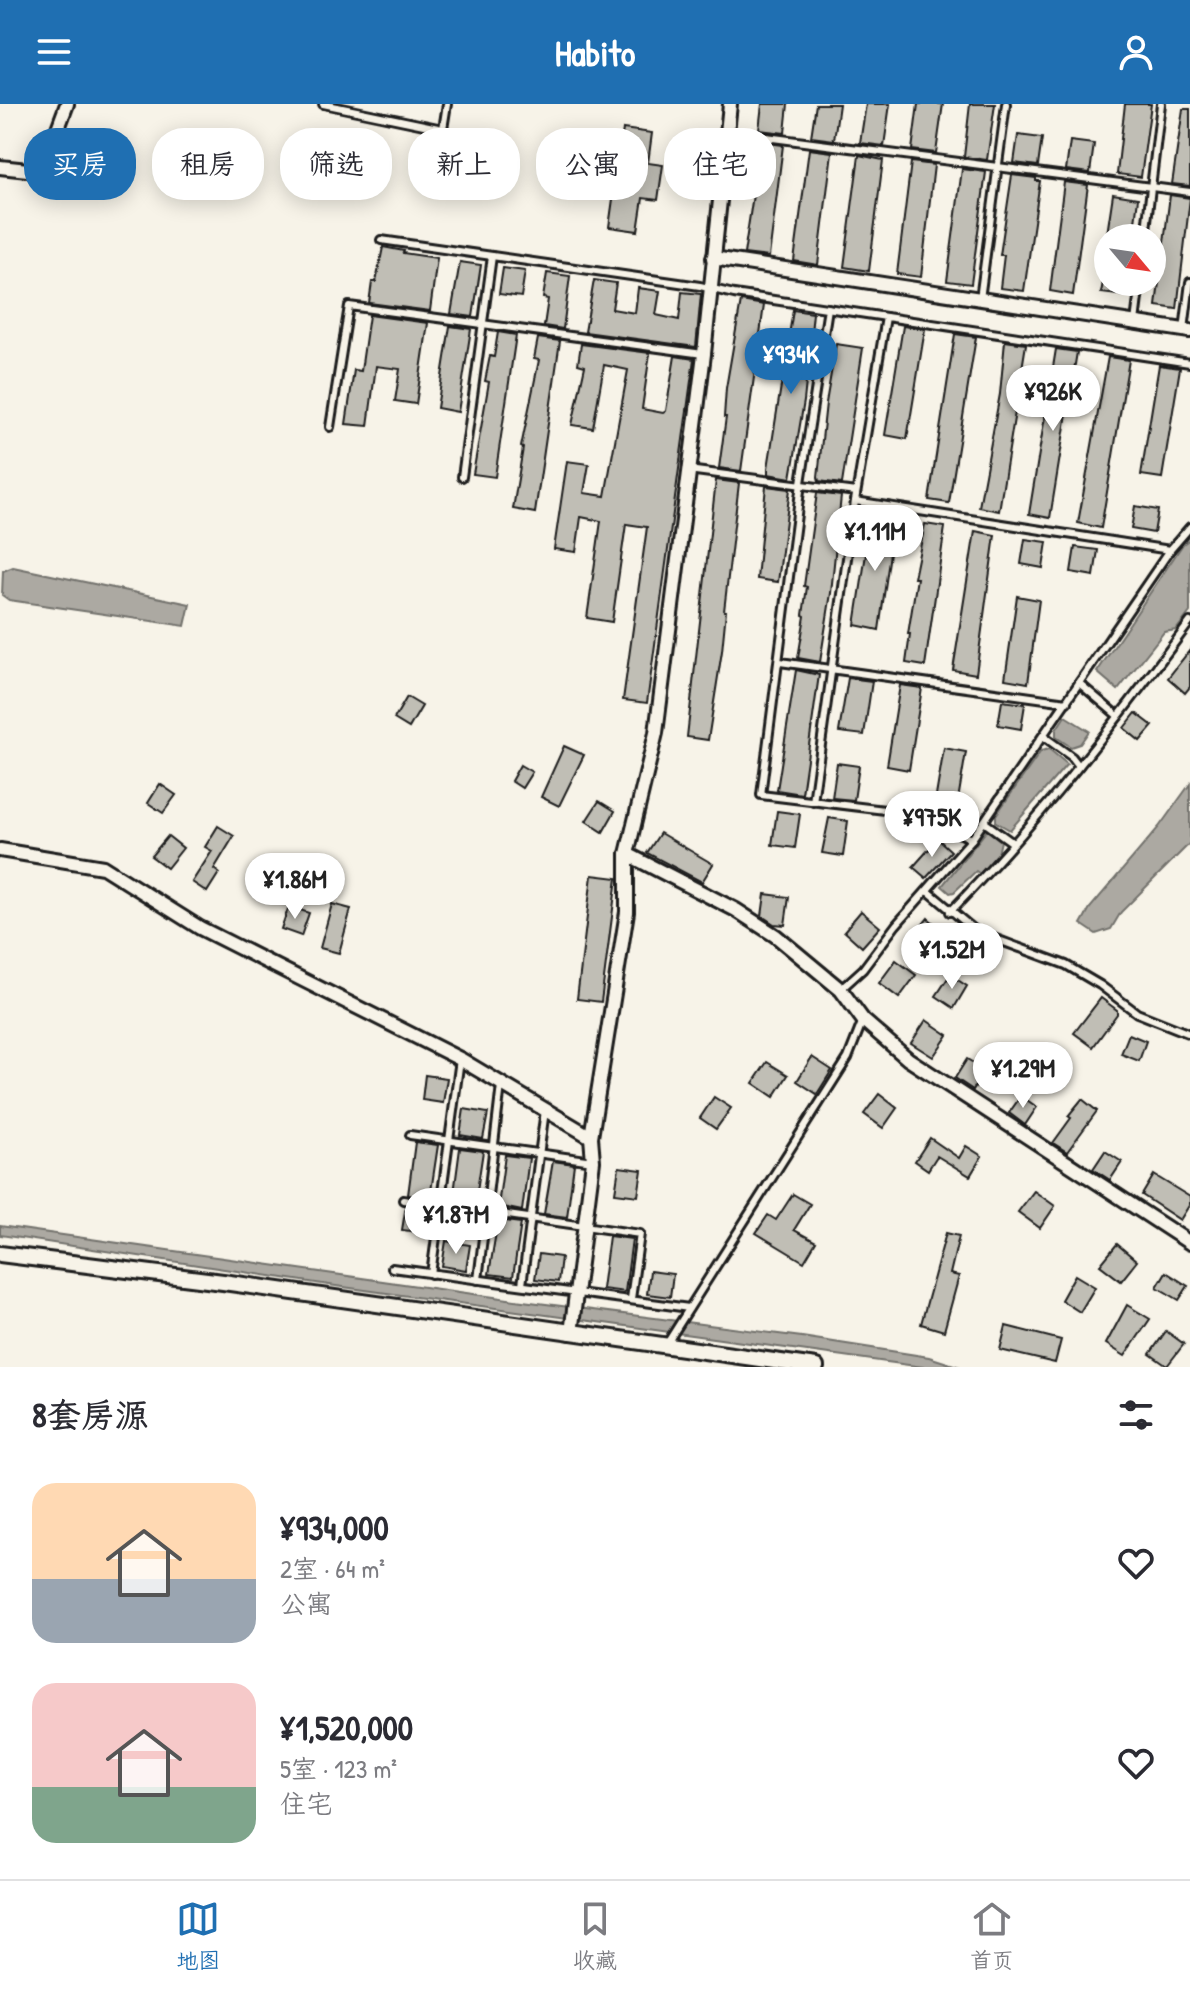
<!DOCTYPE html>
<html lang="zh">
<head>
<meta charset="utf-8">
<style>
  :root { --surface:#fff; --page:#f7f7f7; --text:#2b2b33; --muted:#7c7c81; --line:#e1e1e2; --accent:#1f6fb2 }
  body { margin:0; font-family:"Patrick Hand","LXGW WenKai TC",sans-serif; background:var(--page); color:var(--text); height:100vh; display:flex; flex-direction:column; font-size:30px; white-space:nowrap }
  * { box-sizing:border-box; margin:0 }
  p { font-size:26px; color:var(--muted) }
  .icon { flex:none; width:44px; height:44px; fill:none; stroke:currentColor; stroke-width:2; stroke-linecap:round; stroke-linejoin:round }
  .map { position:relative; height:1263px; overflow:hidden }
  .panel { display:flex; flex-direction:column; background:var(--surface); flex:1 }
  .panel>* { flex:none }
  .hud { position:absolute; left:24px; top:24px; width:1142px; height:72px; display:flex; gap:16px }
  .needle { width:52px; rotate:119deg }
  .tools { position:absolute; left:1094px; top:120px; display:grid; gap:16px }
  .tools a { display:grid; place-items:center; width:72px; height:72px; border-radius:50%; background:var(--surface); box-shadow:0 4px 20px #0003; font-size:40px }
  .price { position:absolute; translate:-50% -68px; padding:0 18px; border-radius:28px; background:#fff; color:#222; font-size:26px; line-height:52px; filter:drop-shadow(0 2px 4px #0008) }
  .price::after { content:''; position:absolute; left:50%; top:48px; width:24px; height:18px; margin-left:-12px; background:inherit; clip-path:polygon(0 0,100% 0,50% 100%) }
  .price.current { background:var(--accent); color:#fff }
  ul { padding:0; list-style:none }
  li { display:flex; align-items:center; gap:24px; height:200px; padding:0 32px }
  li span { display:grid; place-items:center; flex:none; width:224px; height:160px; border-radius:24px; color:#555 }
  li>.icon { margin-inline-start:auto }
  span .icon { width:96px; height:96px; fill:#fffc; stroke-width:1 }
  li b { font-size:34px }
  h2 { display:flex; justify-content:space-between; align-items:center; height:96px; padding:0 32px; font-size:34px }
  .pill { padding:0 28px; border-radius:32px; background:var(--surface); box-shadow:0 4px 20px #0003; font-size:28px; line-height:72px }
  .pill.current { background:var(--accent); color:#fff }
  header { display:flex; justify-content:space-between; align-items:center; height:104px; padding:0 32px; background:var(--accent); color:#fff; font-size:36px; font-weight:700 }
  .tab-bar { display:flex; justify-content:space-around; align-items:center; height:112px; border-top:2px solid var(--line); background:var(--surface); font-size:22px; color:var(--muted) }
  .tab-bar a { display:grid; justify-items:center; gap:4px }
  .tab-bar .current { color:var(--accent) }
  .map>svg:first-child { display:block }
</style>
</head>
<body>
<header><svg class="icon" aria-label="menu" viewBox="0 0 24 24"><path d="M4 6h16M4 12h16M4 18h16"/></svg>Habito<svg class="icon" aria-label="person" viewBox="0 0 24 24"><circle cx="12" cy="8" r="4"/><path d="M4 21q1-7 8-7t8 7"/></svg></header>
<div class="map">
<svg width="1190" height="1263" viewBox="0 0 1190 1263">
  <rect width="100%" height="100%" fill="#f7f3e8"/>
  <filter id="ink" filterUnits="userSpaceOnUse"><feTurbulence type="fractalNoise" baseFrequency=".0125" numOctaves="2"/><feDisplacementMap in="SourceGraphic" scale="16" xChannelSelector="R" yChannelSelector="G"/><feConvolveMatrix kernelMatrix="1 2 1 2 8 2 1 2 1" color-interpolation-filters="sRGB"/></filter>
  <g filter="url(#ink)">
    <g fill="#aca9a2" stroke="#72716c" stroke-width="2">
      <path d="M1190,435V508L1176,526L1164,528L1118,586L1097,568L1183,440Z"/>
      <path d="M13,463L190,500L185,522L9,496L2,491L3,467Z"/>
      <path d="M1065,612L1089,627L1080,640L1071,643L1056,633V626Z"/>
      <path d="M1049,645L1067,660L1010,726L996,718V711L1041,647Z"/>
      <path d="M1190,680V739L1121,808L1111,825L1096,830L1081,820L1090,804L1159,723Z"/>
      <path d="M987,726L1001,737L998,750L980,770L976,767L954,788L950,789L942,782Z"/>
      <path d="M0,1122L515,1196L802,1233L929,1253L960,1263H923L336,1182L0,1131Z"/>
    </g>
    <g fill="#c0beb5" stroke="#1c1c1c" stroke-width="2">
      <path d="M762,0H788L785,29L759,26Z"/>
      <path d="M816,0H839L834,36L811,33Z"/>
      <path d="M866,0H890L884,42L860,39Z"/>
      <path d="M918,0H943L936,49L912,46Z"/>
      <path d="M970,0H995L987,56L964,53Z"/>
      <path d="M1125,0H1151L1141,73L1117,70Z"/>
      <path d="M1183,5H1190V82L1172,80Z"/>
      <path d="M623,25L652,29L648,59L663,61L658,96L643,94L638,127L609,123Z"/>
      <path d="M1018,31L1042,34L1038,62L1014,59Z"/>
      <path d="M1070,37L1094,40L1090,69L1066,66Z"/>
      <path d="M761,38L783,41L769,153L744,150Z"/>
      <path d="M809,45L832,48L818,161L794,157Z"/>
      <path d="M859,51L883,56L869,167L844,163Z"/>
      <path d="M911,58L934,61L921,173L897,170Z"/>
      <path d="M962,65L986,68L971,180L947,177Z"/>
      <path d="M1012,71L1036,74V77H1040L1024,187L1000,184L1004,151H1000Z"/>
      <path d="M1064,78L1088,81L1073,191L1050,187Z"/>
      <path d="M1113,90L1138,94L1133,134L1107,130Z"/>
      <path d="M1170,91L1190,94L1177,205L1156,202Z"/>
      <path d="M383,143L404,147L403,149L437,154L430,207L369,199L372,178H376Z"/>
      <path d="M460,158L481,161L473,213L451,210Z"/>
      <path d="M503,164L525,167L521,193L499,190Z"/>
      <path d="M547,169L570,172L563,225L544,222L548,195L543,194Z"/>
      <path d="M594,176L616,179L612,205L635,209L638,184L660,187L656,211L679,216L682,188L701,190L696,243L585,228Z"/>
      <path d="M1103,178H1127L1125,192L1101,189Z"/>
      <path d="M741,197L764,201L741,367L719,364L726,313H724L726,284Z"/>
      <path d="M793,206L813,209L804,297L791,374L768,370V364Z"/>
      <path d="M369,211L428,219L416,300L395,297L400,265L376,262L368,322L346,320L354,266L361,267Z"/>
      <path d="M450,222L471,225L458,308L437,304Z"/>
      <path d="M903,222L925,225L907,335L885,331Z"/>
      <path d="M498,228L516,231L495,373L473,370L489,278L485,277L490,252L494,253Z"/>
      <path d="M955,230L976,233L949,399L929,396Z"/>
      <path d="M538,234L560,237L535,409L513,405L523,344L521,343L539,256L534,255Z"/>
      <path d="M1005,237L1026,240L999,407L979,403L1000,290Z"/>
      <path d="M581,240L650,249L642,305L663,309L666,307L675,252L694,255L647,599L623,596L647,423L626,420L612,518L587,514L601,417L581,413L576,448L554,445L567,357L589,360L584,389L605,392L628,266L604,261L593,324L572,321L585,262L578,260Z"/>
      <path d="M836,240L863,244L842,380L819,377L818,373L826,299Z"/>
      <path d="M1056,245L1077,248L1050,414L1029,410Z"/>
      <path d="M1108,253L1129,256L1101,424L1078,419Z"/>
      <path d="M1159,261L1180,264L1162,374L1141,371Z"/>
      <path d="M716,376L739,379L724,507H726L722,547L708,636L687,633Z"/>
      <path d="M766,382L790,385L778,478L757,475Z"/>
      <path d="M817,389L841,392L831,489L820,558L798,554L805,512L803,511L807,483L804,482Z"/>
      <path d="M1135,402L1158,406L1154,429L1131,425Z"/>
      <path d="M872,411L895,414L879,526L855,521Z"/>
      <path d="M925,420L945,423L925,562L906,559L910,530H908L917,474H914Z"/>
      <path d="M975,427L995,431L976,570L953,566Z"/>
      <path d="M1025,435L1047,438L1043,464L1021,460Z"/>
      <path d="M1075,443L1098,446L1094,472L1071,468Z"/>
      <path d="M1017,492L1039,496L1028,579L1005,575Z"/>
      <path d="M1190,546V583L1185,589L1168,574Z"/>
      <path d="M796,566L819,571L802,690L777,686Z"/>
      <path d="M848,574L872,577L864,631L839,628Z"/>
      <path d="M900,581L922,584L909,666L887,662Z"/>
      <path d="M407,593L422,602L409,624L394,615Z"/>
      <path d="M1002,597L1025,600L1021,625L998,621Z"/>
      <path d="M1136,609L1153,622L1140,637L1124,624Z"/>
      <path d="M564,642L584,651L559,702L541,693Z"/>
      <path d="M944,644L966,648L957,702L935,698Z"/>
      <path d="M837,659L859,662L854,696L832,694Z"/>
      <path d="M520,661L532,668L522,684L511,677Z"/>
      <path d="M160,680L176,691L163,709L148,699Z"/>
      <path d="M599,697L615,707L603,728L586,717Z"/>
      <path d="M777,707L800,710L795,744L772,741Z"/>
      <path d="M829,714L848,717L843,752L822,749Z"/>
      <path d="M218,722L234,732L214,765L219,769L207,788L192,778L212,747L205,743Z"/>
      <path d="M660,729L713,760L702,778L647,749Z"/>
      <path d="M168,732L183,744L167,764L151,752Z"/>
      <path d="M938,735L951,747L926,774L913,763Z"/>
      <path d="M592,771L617,774L601,898L577,895Z"/>
      <path d="M765,790L789,793L785,821L774,820L762,812Z"/>
      <path d="M332,800L351,805L339,849L320,844Z"/>
      <path d="M289,802L309,809L301,832L281,825Z"/>
      <path d="M861,807L880,823L862,843L844,827Z"/>
      <path d="M928,814L943,827L925,849L910,836Z"/>
      <path d="M896,856L916,871L899,894L879,879Z"/>
      <path d="M950,871L967,882L954,904L936,892Z"/>
      <path d="M1101,894L1117,906V910L1093,943L1074,929Z"/>
      <path d="M926,916L948,931L933,953L911,939Z"/>
      <path d="M1129,930L1146,937L1139,957L1121,950Z"/>
      <path d="M812,953L832,966L817,990L797,977Z"/>
      <path d="M967,955L985,966L973,986L955,974Z"/>
      <path d="M767,958L788,971L774,993L753,979Z"/>
      <path d="M425,971L447,974L443,999L422,996Z"/>
      <path d="M879,990L897,1004L883,1024L864,1010Z"/>
      <path d="M1021,992L1037,1003L1025,1021L1009,1009Z"/>
      <path d="M714,993L731,1004L716,1025L700,1014Z"/>
      <path d="M1082,995L1097,1007L1067,1048L1053,1039L1071,1014L1068,1012Z"/>
      <path d="M464,1005L488,1009L483,1035L460,1031Z"/>
      <path d="M930,1034L959,1054L966,1042L982,1052L970,1072L937,1052L928,1066L915,1057Z"/>
      <path d="M415,1038L438,1041L430,1094L408,1091Z"/>
      <path d="M460,1044L483,1047L475,1100L453,1097Z"/>
      <path d="M1105,1047L1122,1058L1110,1076L1093,1065Z"/>
      <path d="M505,1051L529,1054L522,1107L498,1102Z"/>
      <path d="M553,1057L574,1060L567,1113L544,1110Z"/>
      <path d="M619,1063L642,1066L638,1092L615,1089Z"/>
      <path d="M1154,1071L1190,1093V1100L1180,1116L1142,1091Z"/>
      <path d="M1034,1087L1055,1102L1040,1124L1018,1108Z"/>
      <path d="M793,1090L810,1100L794,1126L816,1138L804,1158L756,1129L768,1111L776,1116Z"/>
      <path d="M406,1102L428,1106L425,1129L402,1126Z"/>
      <path d="M498,1116L521,1119L513,1173L489,1170Z"/>
      <path d="M946,1129L959,1132L950,1170L959,1172L944,1227L921,1220Z"/>
      <path d="M609,1132L632,1135L625,1188L602,1185Z"/>
      <path d="M446,1137L470,1141L466,1166L442,1162Z"/>
      <path d="M1117,1140L1137,1157L1121,1177L1100,1161Z"/>
      <path d="M539,1150L561,1153L558,1178L535,1175Z"/>
      <path d="M650,1167L673,1170L670,1193L647,1190Z"/>
      <path d="M1166,1168L1188,1182L1179,1196L1157,1183Z"/>
      <path d="M1075,1171L1095,1183L1080,1208L1061,1196Z"/>
      <path d="M1127,1201L1150,1215L1125,1252L1106,1240Z"/>
      <path d="M1006,1222L1061,1236L1055,1259L1000,1246Z"/>
      <path d="M1166,1227L1184,1240L1167,1262L1150,1250Z"/>
    </g>
    <g fill="none" stroke-linecap="round" stroke-linejoin="round">
      <defs>
        <g id="service">
          <path d="M323,0L443,25L447,0"/>
          <path d="M727,28L1190,88"/>
          <path d="M1145,134L1161,0"/>
          <path d="M381,136L700,182L734,190L1190,259"/>
          <path d="M980,195L1006,0"/>
          <path d="M828,204L801,379L761,691L918,710L972,735"/>
          <path d="M1135,218L1140,178"/>
          <path d="M1184,226L1190,178"/>
          <path d="M330,323L349,202L703,250"/>
          <path d="M688,366L856,388"/>
          <path d="M462,373L492,152"/>
          <path d="M855,397L1170,446"/>
          <path d="M780,558L1067,598"/>
          <path d="M1079,579L1118,612"/>
          <path d="M1043,632L1072,653L1079,662"/>
          <path d="M813,698L855,397L886,213"/>
          <path d="M984,718L1013,739"/>
          <path d="M928,787L977,828L1066,861L1100,881L1137,909L1190,930"/>
          <path d="M950,808C1038,718 1116,618 1190,518"/>
          <path d="M841,885L863,865L896,821L972,735L1170,446L1190,423"/>
          <path d="M410,1031L593,1057"/>
          <path d="M403,1096L640,1130L631,1195"/>
          <path d="M392,1164L689,1204"/>
          <path d="M431,1170L460,955"/>
          <path d="M478,1176L501,981"/>
          <path d="M522,1181L545,1006"/>
          <path d="M666,1241L848,954L863,916"/>
        </g>
        <g id="minor">
          <path d="M0,63L37,67L50,46L67,0"/>
          <path d="M713,154L1190,227"/>
          <path d="M0,746L103,763L200,824L460,955L591,1033"/>
          <path d="M627,750L736,806L776,832L841,886L863,916L908,955L1190,1139"/>
          <path d="M571,1229L593,1057L591,1033L627,808V750L656,629L704,250L730,0"/>
        </g>
        <path id="tertiary" d="M0,1150L223,1178L816,1263"/>
      </defs>
      <use href="#service" stroke="#1c1c1c" stroke-width="12"/>
      <use href="#minor" stroke="#1c1c1c" stroke-width="18"/>
      <use href="#tertiary" stroke="#1c1c1c" stroke-width="20"/>
      <use href="#service" stroke="#f7f3e8" stroke-width="6"/>
      <use href="#minor" stroke="#f7f3e8" stroke-width="12"/>
      <use href="#tertiary" stroke="#f7f3e8" stroke-width="14"/>
    </g>
  </g>
</svg>
<div class="tools">
<a><svg class="needle" viewBox="-14 -14 28 28"><path d="M0-13l5 13h-10z" fill="#e53935"/><path d="M0 13l5-13h-10z" fill="#7c7c81"/></svg></a>
</div>
<b class="price current" style="left:791px;top:292px">¥934K</b>
<b class="price" style="left:1053px;top:329px">¥926K</b>
<b class="price" style="left:875px;top:469px">¥1.11M</b>
<b class="price" style="left:932px;top:755px">¥975K</b>
<b class="price" style="left:295px;top:817px">¥1.86M</b>
<b class="price" style="left:952px;top:887px">¥1.52M</b>
<b class="price" style="left:1023px;top:1006px">¥1.29M</b>
<b class="price" style="left:456px;top:1152px">¥1.87M</b>
<div class="hud">
<a class="pill current">买房</a>
<a class="pill">租房</a>
<a class="pill">筛选</a>
<a class="pill">新上</a>
<a class="pill">公寓</a>
<a class="pill">住宅</a>
</div>
</div>
<section class="panel">
<h2>8套房源<svg class="icon" aria-label="filters" viewBox="0 0 24 24"><path d="M4 7h16M4 17h16"/><circle cx="9" cy="7" r="2"/><circle cx="15" cy="17" r="2"/></svg></h2>
<ul>
<li><span style="background:linear-gradient(#ffd9b3 60%,#9aa5b1 0)"><svg class="icon" aria-label="home" viewBox="0 0 24 24"><path d="M3 11l9-7 9 7M6 9v11h12V9"/></svg></span><div><b>¥934,000</b><p>2室 · 64 m²</p><p>公寓</p></div><svg class="icon" aria-label="heart" viewBox="0 0 24 24"><path d="M12 20l-8-8c-3-5 5-10 8-4 3-6 11-1 8 4z"/></svg></li>
<li><span style="background:linear-gradient(#f6c9c9 65%,#7fa58c 0)"><svg class="icon" aria-label="home" viewBox="0 0 24 24"><path d="M3 11l9-7 9 7M6 9v11h12V9"/></svg></span><div><b>¥1,520,000</b><p>5室 · 123 m²</p><p>住宅</p></div><svg class="icon" aria-label="heart" viewBox="0 0 24 24"><path d="M12 20l-8-8c-3-5 5-10 8-4 3-6 11-1 8 4z"/></svg></li>
</ul>
</section>
<nav class="tab-bar">
<a class="current"><svg class="icon" aria-label="map" viewBox="0 0 24 24"><path d="M3 6l6-2 6 2 6-2v14l-6 2-6-2-6 2zM9 4v14M15 6v14"/></svg>地图</a>
<a><svg class="icon" aria-label="saved" viewBox="0 0 24 24"><path d="M7 4h10v16l-5-4-5 4z"/></svg>收藏</a>
<a><svg class="icon" aria-label="home" viewBox="0 0 24 24"><path d="M3 11l9-7 9 7M6 9v11h12V9"/></svg>首页</a>
</nav>
</body>
</html>
